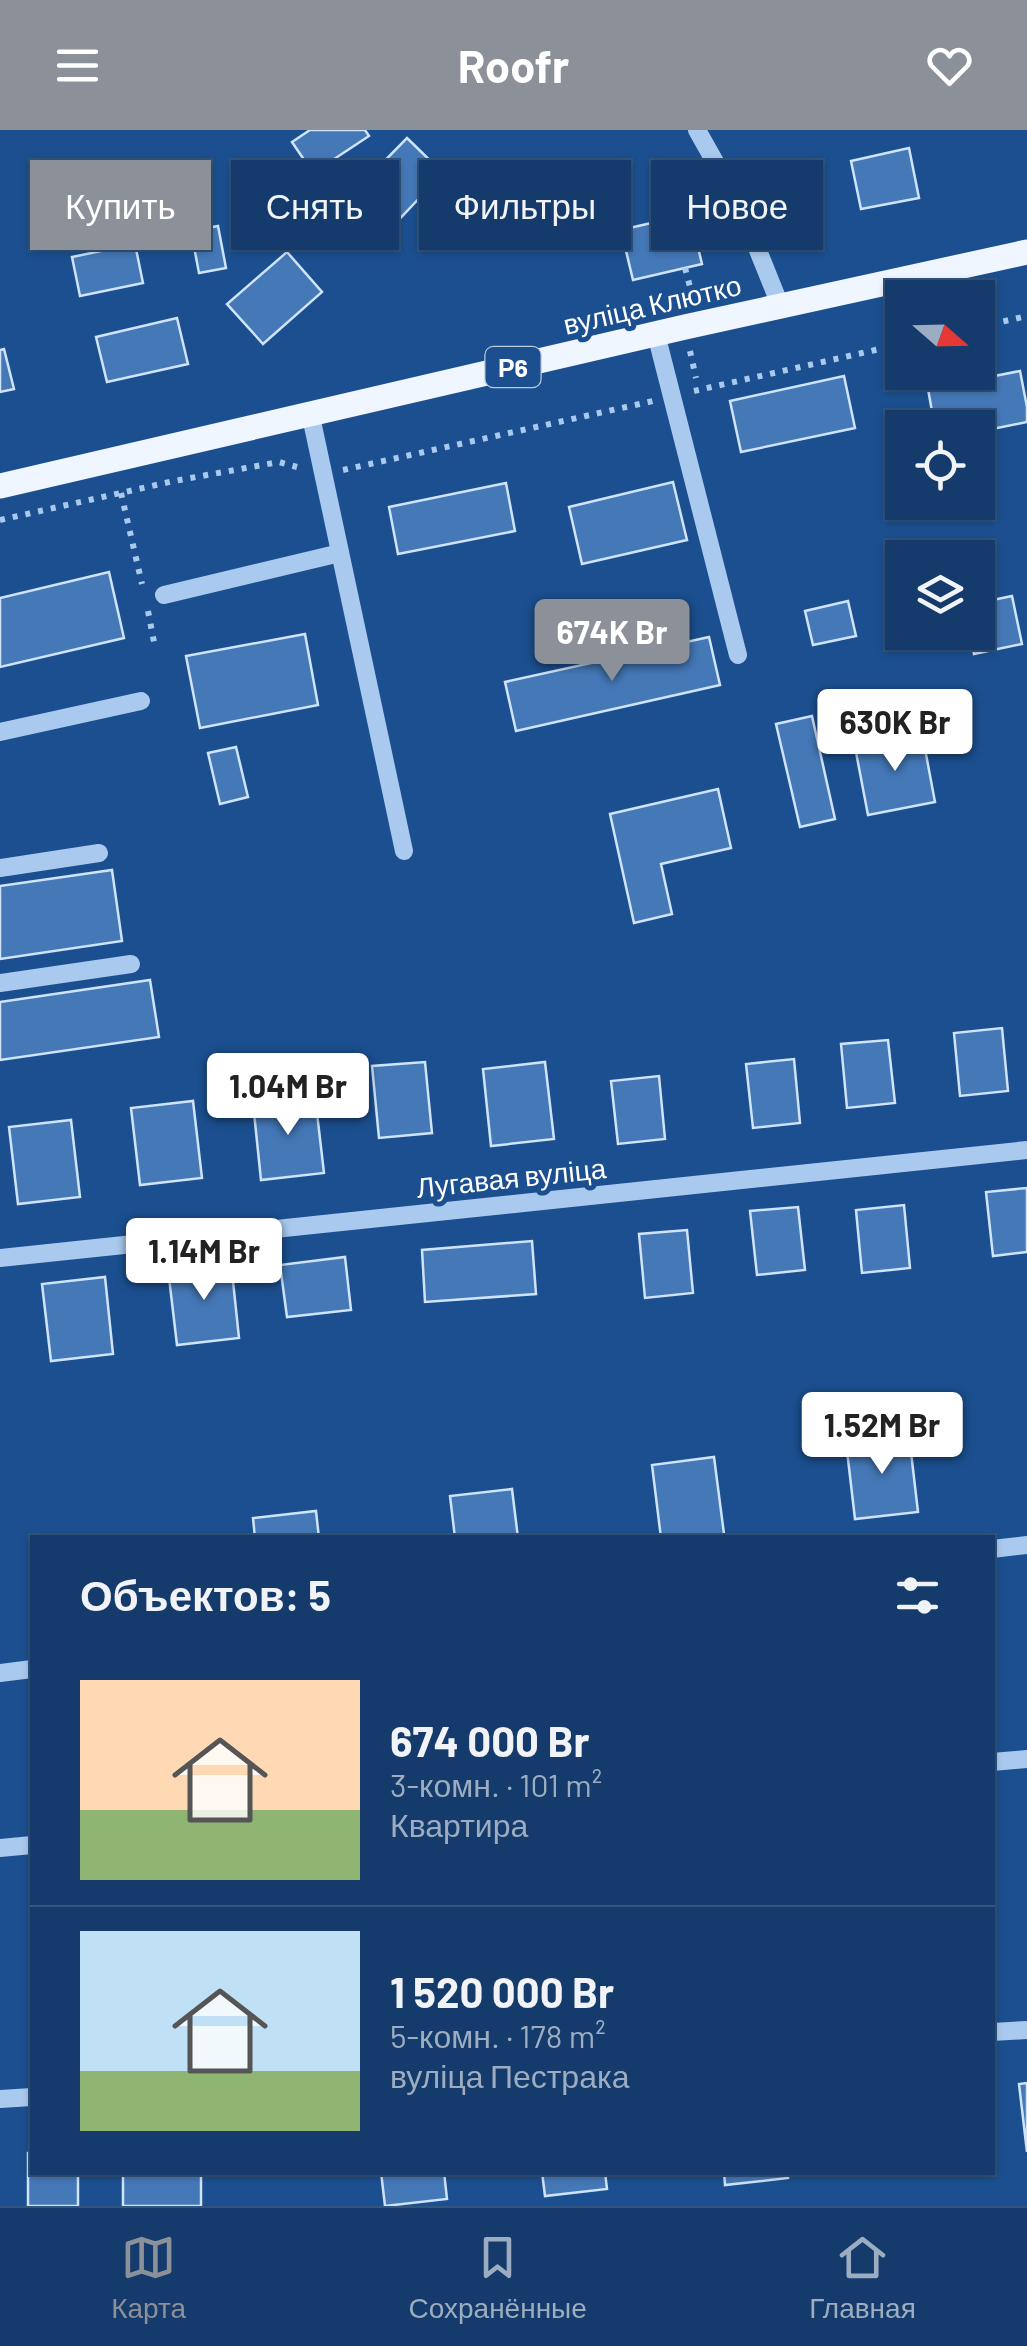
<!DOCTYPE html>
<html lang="ru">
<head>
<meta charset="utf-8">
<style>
  :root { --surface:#143b6b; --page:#214673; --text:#f1f3f6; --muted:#9dadc1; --line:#33557e; --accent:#8c9099 }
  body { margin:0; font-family:Barlow,sans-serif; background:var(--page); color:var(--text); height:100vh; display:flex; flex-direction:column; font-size:38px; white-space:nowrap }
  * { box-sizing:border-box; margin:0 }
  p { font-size:32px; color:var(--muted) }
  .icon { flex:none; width:55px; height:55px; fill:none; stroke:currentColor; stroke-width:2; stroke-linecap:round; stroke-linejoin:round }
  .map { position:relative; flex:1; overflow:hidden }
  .sheet { position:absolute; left:30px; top:1405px; width:965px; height:640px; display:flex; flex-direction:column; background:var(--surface); border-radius:0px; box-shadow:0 2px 8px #0004,0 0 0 2px var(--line) }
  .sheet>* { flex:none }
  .guide { position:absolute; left:30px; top:30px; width:968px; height:90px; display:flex; gap:20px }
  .needle { width:65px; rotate:110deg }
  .controls { position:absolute; left:885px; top:150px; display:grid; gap:20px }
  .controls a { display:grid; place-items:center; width:110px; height:110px; border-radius:0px; background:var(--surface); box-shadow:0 2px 8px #0004,0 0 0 2px var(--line); font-size:50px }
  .price { position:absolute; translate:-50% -85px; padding:0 22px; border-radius:10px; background:#fff; color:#222; font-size:32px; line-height:65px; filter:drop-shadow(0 2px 5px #0008) }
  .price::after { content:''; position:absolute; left:50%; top:60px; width:30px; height:22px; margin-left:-15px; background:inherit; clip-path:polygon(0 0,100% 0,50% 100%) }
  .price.on { background:var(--accent); color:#fff }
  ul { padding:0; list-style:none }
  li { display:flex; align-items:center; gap:30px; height:250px; padding:0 50px }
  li+li { border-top:2px solid var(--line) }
  li span { display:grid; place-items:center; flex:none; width:280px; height:200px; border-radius:0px; color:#555 }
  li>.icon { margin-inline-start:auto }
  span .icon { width:120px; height:120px; fill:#fffc; stroke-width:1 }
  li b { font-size:42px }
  h2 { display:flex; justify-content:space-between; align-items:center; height:120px; padding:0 50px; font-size:42px }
  .tag { padding:0 35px; border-radius:0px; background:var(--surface); box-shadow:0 2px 8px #0004,0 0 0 2px var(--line); font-size:35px; line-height:90px }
  .tag.on { background:var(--accent); color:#fff }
  header { display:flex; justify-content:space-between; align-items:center; height:130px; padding:0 50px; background:var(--accent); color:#fff; font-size:45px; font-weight:700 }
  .dock { display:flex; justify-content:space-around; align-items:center; height:140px; border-top:2px solid var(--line); background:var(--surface); font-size:28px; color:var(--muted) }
  .dock a { display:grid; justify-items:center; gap:5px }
  .dock .on { color:var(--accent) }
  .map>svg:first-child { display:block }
</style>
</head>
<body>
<header><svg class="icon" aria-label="menu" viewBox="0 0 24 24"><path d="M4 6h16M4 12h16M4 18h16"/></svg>Roofr<svg class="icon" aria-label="heart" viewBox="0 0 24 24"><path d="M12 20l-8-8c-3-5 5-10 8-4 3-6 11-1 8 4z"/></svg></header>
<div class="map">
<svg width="1027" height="2076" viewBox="0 0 1027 2076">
  <rect width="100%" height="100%" fill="#1b4f8f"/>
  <g fill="#4478b7" stroke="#cfe3fa" stroke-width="2.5">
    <path d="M310,0H365L369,6L313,43L292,12Z"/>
    <path d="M407,8L443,43L391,98L354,62Z"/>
    <path d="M909,18L919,68L861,79L851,31Z"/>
    <path d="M271,42L304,84L278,106L244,64Z"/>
    <path d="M690,84L702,134L633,150L621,100Z"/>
    <path d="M218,96L226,138L199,143L191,101Z"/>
    <path d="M135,114L143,153L80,166L72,127Z"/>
    <path d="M287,122L322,162L263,214L227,174Z"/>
    <path d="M177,188L188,234L107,252L96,207Z"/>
    <path d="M4,219L14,259L0,262V220Z"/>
    <path d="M1020,241L1027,277V292L978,302V298H935L928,259Z"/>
    <path d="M844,246L855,298L741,322L730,271Z"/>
    <path d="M673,352L687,410L582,434L569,377Z"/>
    <path d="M506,353L515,401L398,424L389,377Z"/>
    <path d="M109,442L124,508L0,537V468Z"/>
    <path d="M1012,466L1022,514L974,524L970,502H978V473Z"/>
    <path d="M848,471L856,506L813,515L805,481Z"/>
    <path d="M305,504L318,575L200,598L186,526Z"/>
    <path d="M709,507L720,555L516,601L505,552Z"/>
    <path d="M812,586L835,689L800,697L776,594Z"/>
    <path d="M922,603L935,672L868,685L855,617Z"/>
    <path d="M236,617L248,667L220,674L208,623Z"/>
    <path d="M718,659L731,718L661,734L672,784L634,793L610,684Z"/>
    <path d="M112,740L122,811L0,829V756Z"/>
    <path d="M150,850L159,907L0,930V872Z"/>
    <path d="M1002,898L1008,961L960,966L954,903Z"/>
    <path d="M888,910L895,973L847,978L841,914Z"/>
    <path d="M794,929L800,993L753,998L746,934Z"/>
    <path d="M425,932L432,1003L379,1008L372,936Z"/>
    <path d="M545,932L554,1009L491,1016L483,939Z"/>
    <path d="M659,946L665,1009L618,1014L611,951Z"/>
    <path d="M315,966L324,1043L261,1050L253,973Z"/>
    <path d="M193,971L202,1048L140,1055L131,978Z"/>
    <path d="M71,990L80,1067L18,1074L9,997Z"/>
    <path d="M1027,1058V1122L993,1126L986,1062Z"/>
    <path d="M904,1075L910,1138L862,1143L856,1080Z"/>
    <path d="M798,1077L805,1140L757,1145L750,1081Z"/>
    <path d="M687,1100L693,1163L645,1168L639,1104Z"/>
    <path d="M532,1111L536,1164L425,1172L422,1120Z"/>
    <path d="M345,1127L351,1180L287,1187L280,1135Z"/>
    <path d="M231,1132L239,1208L177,1215L168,1139Z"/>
    <path d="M105,1147L113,1224L51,1231L42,1154Z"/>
    <path d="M909,1305L918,1382L855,1389L846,1312Z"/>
    <path d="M714,1327L724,1404L695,1408H661L652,1335Z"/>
    <path d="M512,1359L518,1408H455L450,1366Z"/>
    <path d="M316,1381L319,1408H255L253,1388Z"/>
    <path d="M1027,1953V2022L1019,1954Z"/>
    <path d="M28,2023H32V2042H78V2076H28Z"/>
    <rect x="123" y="2042" width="78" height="34"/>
    <path d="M381,2042H444L447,2069L385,2076Z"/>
    <path d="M542,2042H605L607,2059L545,2066Z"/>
    <path d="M724,2042H787L788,2048L725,2055Z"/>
  </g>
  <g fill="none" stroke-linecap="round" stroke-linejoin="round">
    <g stroke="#a9c9ee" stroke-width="6" stroke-dasharray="5 8" stroke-linecap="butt">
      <path d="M685,138L693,168"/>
      <path d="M978,197L1027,186"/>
      <path d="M690,221L696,248"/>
      <path d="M694,261L902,214"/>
      <path d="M343,340L653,271"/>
      <path d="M121,363L142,454"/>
      <path d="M0,390L174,351L279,332L297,337"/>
      <path d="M148,481L154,512"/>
    </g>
    <g stroke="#a9c9ee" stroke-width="18">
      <path d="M697,0L741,78L780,175"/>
      <path d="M656,204L738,525"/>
      <path d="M310,282L404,721"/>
      <path d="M164,465L340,423"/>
      <path d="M0,602L141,571"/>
      <path d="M0,738L99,723"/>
      <path d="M0,853L131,834"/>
      <path d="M0,1128L1027,1020"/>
      <path d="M992,1419L1027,1415"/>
      <path d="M0,1543L32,1539"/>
      <path d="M992,1632L1027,1629"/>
      <path d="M0,1718L32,1715"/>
      <path d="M992,1902L1027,1900"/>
      <path d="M0,1969L32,1967"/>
    </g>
    <path stroke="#f0f6ff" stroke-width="25" d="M0,356L685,197L1027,122"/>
  </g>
  <g text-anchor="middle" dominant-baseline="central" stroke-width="10" stroke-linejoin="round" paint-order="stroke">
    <rect fill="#1b4f8f" stroke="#bbcadd" stroke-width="2.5" x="485.5" y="217" width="55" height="40" rx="8"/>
    <g font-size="25" font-weight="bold" fill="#fff">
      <text x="513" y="237">Р6</text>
    </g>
    <g font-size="28" fill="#fff" stroke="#1b4f8f">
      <text transform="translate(652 174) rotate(-13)">вуліца Клютко</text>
      <text transform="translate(511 1047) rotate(-6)">Лугавая вуліца</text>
    </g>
  </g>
</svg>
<div class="controls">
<a><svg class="needle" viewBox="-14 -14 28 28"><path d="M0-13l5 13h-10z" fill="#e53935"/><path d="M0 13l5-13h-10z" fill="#9dadc1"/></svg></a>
<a><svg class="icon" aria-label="locate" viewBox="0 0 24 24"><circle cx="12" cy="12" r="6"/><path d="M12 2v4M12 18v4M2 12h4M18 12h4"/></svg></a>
<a><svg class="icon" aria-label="layers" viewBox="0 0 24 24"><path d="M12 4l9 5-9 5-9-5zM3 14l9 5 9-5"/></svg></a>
</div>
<b class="price on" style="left:612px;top:554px">674K Br</b>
<b class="price" style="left:895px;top:644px">630K Br</b>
<b class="price" style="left:288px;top:1008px">1.04M Br</b>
<b class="price" style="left:204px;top:1173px">1.14M Br</b>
<b class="price" style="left:882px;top:1347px">1.52M Br</b>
<div class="guide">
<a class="tag on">Купить</a>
<a class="tag">Снять</a>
<a class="tag">Фильтры</a>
<a class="tag">Новое</a>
</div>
<section class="sheet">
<h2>Объектов: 5<svg class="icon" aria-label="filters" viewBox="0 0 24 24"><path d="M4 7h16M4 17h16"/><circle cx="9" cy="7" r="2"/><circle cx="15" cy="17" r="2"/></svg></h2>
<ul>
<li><span style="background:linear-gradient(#ffd9b3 65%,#8fb573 0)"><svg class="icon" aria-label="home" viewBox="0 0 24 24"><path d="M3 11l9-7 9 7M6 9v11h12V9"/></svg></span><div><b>674 000 Br</b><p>3-комн. · 101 m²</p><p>Квартира</p></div></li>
<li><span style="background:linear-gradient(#bfe0f5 70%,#8fb573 0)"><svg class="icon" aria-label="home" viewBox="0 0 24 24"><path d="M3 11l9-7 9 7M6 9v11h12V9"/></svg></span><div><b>1 520 000 Br</b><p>5-комн. · 178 m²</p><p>вуліца Пестрака</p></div></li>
</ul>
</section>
</div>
<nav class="dock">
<a class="on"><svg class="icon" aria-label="map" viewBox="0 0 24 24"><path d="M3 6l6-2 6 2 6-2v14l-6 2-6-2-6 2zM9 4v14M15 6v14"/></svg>Карта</a>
<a><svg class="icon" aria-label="saved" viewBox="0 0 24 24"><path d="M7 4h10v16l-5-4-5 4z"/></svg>Сохранённые</a>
<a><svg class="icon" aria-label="home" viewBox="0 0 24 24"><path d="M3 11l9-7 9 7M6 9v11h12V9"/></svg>Главная</a>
</nav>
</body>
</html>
